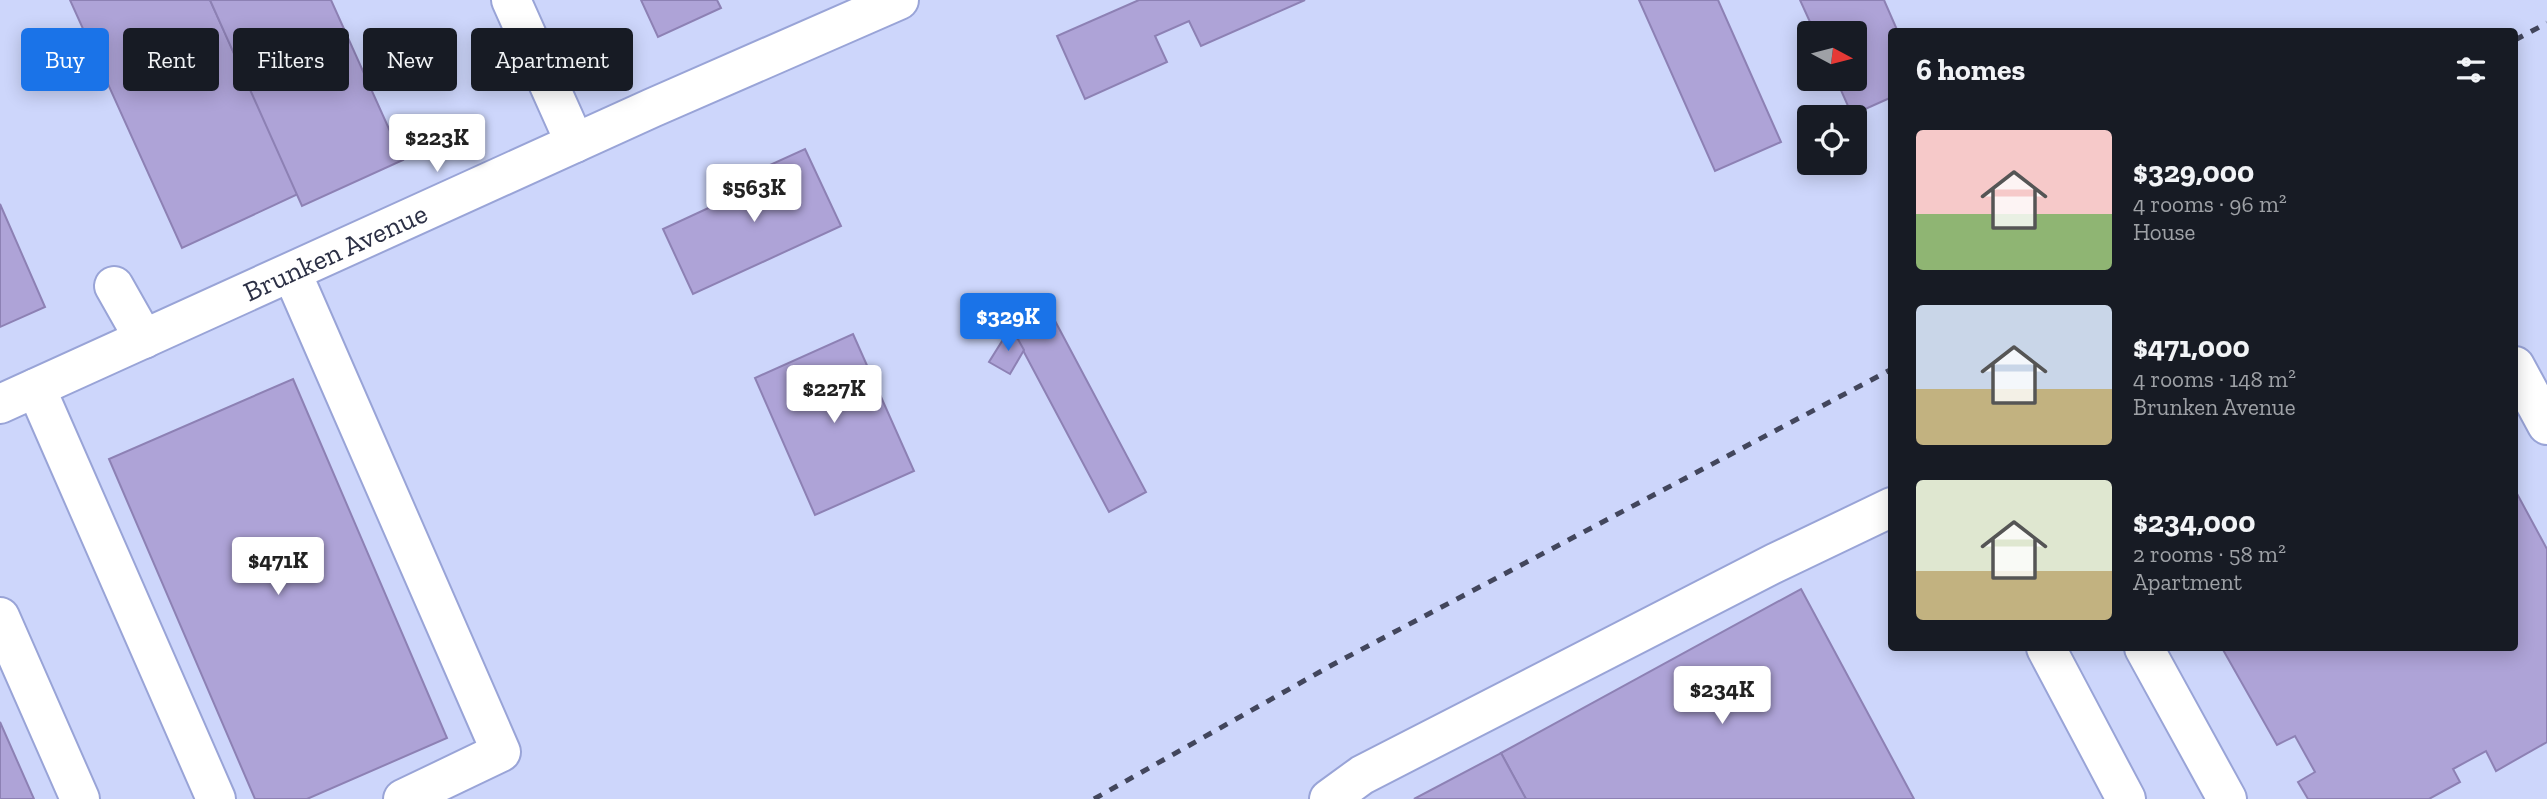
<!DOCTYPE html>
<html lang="en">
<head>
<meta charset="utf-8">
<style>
  :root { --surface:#171b24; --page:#242831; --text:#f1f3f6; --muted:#9ea1a6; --accent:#1a73e8 }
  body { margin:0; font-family:"Zilla Slab",serif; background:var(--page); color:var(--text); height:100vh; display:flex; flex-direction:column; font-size:26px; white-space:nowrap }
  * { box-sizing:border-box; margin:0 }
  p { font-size:23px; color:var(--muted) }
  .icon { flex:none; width:38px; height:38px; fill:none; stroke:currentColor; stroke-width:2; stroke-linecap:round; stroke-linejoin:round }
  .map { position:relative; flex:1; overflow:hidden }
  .drawer { position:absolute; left:1888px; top:28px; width:630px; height:623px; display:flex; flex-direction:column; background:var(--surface); border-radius:7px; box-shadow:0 4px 18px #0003 }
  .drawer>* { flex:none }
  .guide { position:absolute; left:21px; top:28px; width:665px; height:63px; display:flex; gap:14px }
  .needle { width:46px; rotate:97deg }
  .tools { position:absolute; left:1797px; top:21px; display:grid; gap:14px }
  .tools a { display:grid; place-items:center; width:70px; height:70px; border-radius:7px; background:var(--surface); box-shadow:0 4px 18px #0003; font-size:35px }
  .price { position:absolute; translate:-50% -60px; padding:0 16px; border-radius:7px; background:#fff; color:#222; font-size:23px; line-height:46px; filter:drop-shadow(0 2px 4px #0008) }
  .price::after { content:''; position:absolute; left:50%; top:42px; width:21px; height:16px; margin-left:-10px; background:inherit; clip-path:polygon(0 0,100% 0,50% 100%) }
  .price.active { background:var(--accent); color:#fff }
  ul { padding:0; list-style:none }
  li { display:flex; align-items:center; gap:21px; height:175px; padding:0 28px }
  li span { display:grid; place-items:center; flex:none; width:196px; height:140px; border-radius:7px; color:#555 }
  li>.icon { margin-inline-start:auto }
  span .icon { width:84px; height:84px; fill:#fffc; stroke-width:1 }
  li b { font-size:30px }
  h2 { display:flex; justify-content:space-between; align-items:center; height:84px; padding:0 28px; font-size:30px }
  .chip { padding:0 24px; border-radius:7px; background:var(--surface); box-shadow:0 4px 18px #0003; font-size:24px; line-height:63px }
  .chip.active { background:var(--accent); color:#fff }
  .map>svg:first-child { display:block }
</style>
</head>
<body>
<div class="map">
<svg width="2547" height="799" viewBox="0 0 2547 799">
  <rect width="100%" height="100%" fill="#dee3f9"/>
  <path fill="#cdd6fb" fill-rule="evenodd" d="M0,0H2547V799H0ZM1892,32H2515V648H1892ZM1810,33H1855V79H1810ZM1810,117H1855V163H1810Z"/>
  <g fill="#aea3d7" stroke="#8d81b4" stroke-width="2">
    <path d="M70,0H210L298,194L182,248Z"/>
    <path d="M210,0H331L403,160L302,206Z"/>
    <path d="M641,0H717L721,8L658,37Z"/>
    <path d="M1139,0H1305L1201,46L1189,21L1155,36L1167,62L1085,99L1057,36Z"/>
    <path d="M1639,0H1718L1781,142L1715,171Z"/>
    <path d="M1800,0H1884L1898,32H1892V97L1852,115L1836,79H1855V33H1815Z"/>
    <path d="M805,149L841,226L693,294L663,229L756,186L750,174Z"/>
    <path d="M0,204L45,307L0,327Z"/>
    <path d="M1045,302L1146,492L1109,512L1008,322Z"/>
    <path d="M1009,330L1015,334L1024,350L1010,374L989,362Z"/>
    <path d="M853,334L914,471L815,515L755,378Z"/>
    <path d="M293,379L447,738L307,799H255L109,459Z"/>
    <path d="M2515,490L2547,549V742L2496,771L2486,751L2453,769L2460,782L2429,799H2308L2298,782L2315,772L2295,736L2277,745L2222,648H2515Z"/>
    <path d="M1801,589L1914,799H1526L1501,753Z"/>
    <path d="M0,722L34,799H0Z"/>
    <path d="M1501,753L1526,799H1414Z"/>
  </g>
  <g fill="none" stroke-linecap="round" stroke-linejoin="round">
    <defs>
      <g id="minor">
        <path d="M511,0L575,143"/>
        <path d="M292,273L501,752L403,799"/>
        <path d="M114,286L144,339"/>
        <path d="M2515,366L2547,425"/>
        <path d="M36,388L216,799"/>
        <path id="s1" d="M0,404L652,108L899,0"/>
        <path d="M0,617L80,799"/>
        <path d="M2046,648L2126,799"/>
        <path d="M2144,648L2227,799"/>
        <path d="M1329,799L1362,775L1775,563L1892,507"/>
      </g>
    </defs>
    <use href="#minor" stroke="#99a4d7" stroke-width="42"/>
    <use href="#minor" stroke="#fff" stroke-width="38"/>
    <g stroke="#42465c" stroke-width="5" stroke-dasharray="9 9" stroke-linecap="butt">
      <path d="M2515,40L2547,23"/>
      <path d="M1094,799L1332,665L1892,369"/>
    </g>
  </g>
  <g text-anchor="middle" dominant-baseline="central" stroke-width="5" stroke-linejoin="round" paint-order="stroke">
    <g font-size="28" fill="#2c3045" stroke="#dee3f9">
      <text stroke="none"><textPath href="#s1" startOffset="368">Brunken Avenue</textPath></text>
    </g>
  </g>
</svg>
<div class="tools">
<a><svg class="needle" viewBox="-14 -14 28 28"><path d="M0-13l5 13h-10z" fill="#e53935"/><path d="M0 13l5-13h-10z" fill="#9ea1a6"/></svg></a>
<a><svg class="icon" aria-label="locate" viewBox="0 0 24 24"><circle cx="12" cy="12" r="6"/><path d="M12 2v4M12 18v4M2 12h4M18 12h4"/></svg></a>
</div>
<b class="price" style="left:437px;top:174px">$223K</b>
<b class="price" style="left:754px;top:224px">$563K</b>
<b class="price active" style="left:1008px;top:353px">$329K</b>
<b class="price" style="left:834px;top:425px">$227K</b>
<b class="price" style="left:278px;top:597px">$471K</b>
<b class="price" style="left:1722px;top:726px">$234K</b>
<div class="guide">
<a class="chip active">Buy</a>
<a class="chip">Rent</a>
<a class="chip">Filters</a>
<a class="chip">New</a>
<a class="chip">Apartment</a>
</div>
<section class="drawer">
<h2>6 homes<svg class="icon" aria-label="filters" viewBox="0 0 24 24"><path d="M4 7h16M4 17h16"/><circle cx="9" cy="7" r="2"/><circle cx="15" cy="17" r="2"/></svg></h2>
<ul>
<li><span style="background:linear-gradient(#f6c9c9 60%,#8fb573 0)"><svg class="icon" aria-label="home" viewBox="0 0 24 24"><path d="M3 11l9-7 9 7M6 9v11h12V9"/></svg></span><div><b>$329,000</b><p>4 rooms · 96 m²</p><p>House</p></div></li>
<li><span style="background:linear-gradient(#c9d6e8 60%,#c2b280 0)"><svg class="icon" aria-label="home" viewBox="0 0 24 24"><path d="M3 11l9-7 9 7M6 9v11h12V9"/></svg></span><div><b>$471,000</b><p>4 rooms · 148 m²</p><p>Brunken Avenue</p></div></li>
<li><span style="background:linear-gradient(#dfe7d0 65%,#c2b280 0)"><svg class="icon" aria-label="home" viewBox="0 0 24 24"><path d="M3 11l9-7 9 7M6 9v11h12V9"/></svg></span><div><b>$234,000</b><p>2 rooms · 58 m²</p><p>Apartment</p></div></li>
</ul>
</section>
</div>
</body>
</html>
